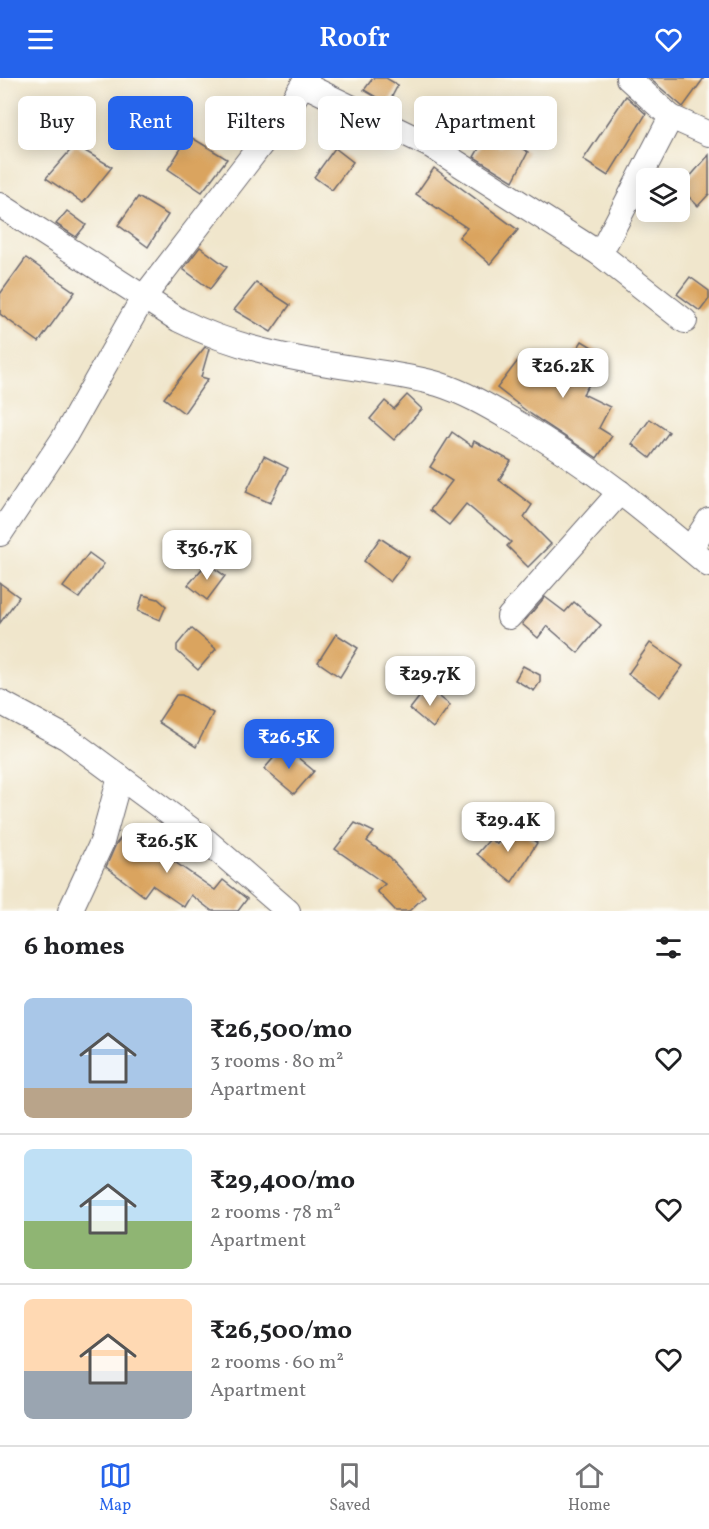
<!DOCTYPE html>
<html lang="en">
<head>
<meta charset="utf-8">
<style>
  :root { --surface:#fff; --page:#f6f6f6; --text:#202124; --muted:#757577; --line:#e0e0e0; --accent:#2563eb }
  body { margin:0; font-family:Vollkorn,serif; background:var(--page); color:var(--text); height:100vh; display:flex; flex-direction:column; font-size:22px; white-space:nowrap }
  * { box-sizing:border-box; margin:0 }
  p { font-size:20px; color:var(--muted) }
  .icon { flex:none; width:33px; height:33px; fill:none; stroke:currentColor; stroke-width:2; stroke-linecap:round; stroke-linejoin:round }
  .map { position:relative; height:833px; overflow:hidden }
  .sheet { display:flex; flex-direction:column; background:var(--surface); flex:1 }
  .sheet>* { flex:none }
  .hud { position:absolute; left:18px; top:18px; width:674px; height:54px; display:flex; gap:12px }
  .tools { position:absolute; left:636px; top:90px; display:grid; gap:12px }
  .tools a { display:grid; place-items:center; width:54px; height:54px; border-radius:9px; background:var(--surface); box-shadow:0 3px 15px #0003; font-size:30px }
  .price { position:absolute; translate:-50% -51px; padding:0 14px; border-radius:12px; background:#fff; color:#222; font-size:20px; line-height:39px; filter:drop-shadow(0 2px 3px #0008) }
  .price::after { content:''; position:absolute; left:50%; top:36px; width:18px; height:14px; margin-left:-9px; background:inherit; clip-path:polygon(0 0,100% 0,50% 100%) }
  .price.active { background:var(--accent); color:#fff }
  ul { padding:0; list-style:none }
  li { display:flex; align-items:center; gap:18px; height:150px; padding:0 24px }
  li+li { border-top:2px solid var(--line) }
  li span { display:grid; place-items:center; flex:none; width:168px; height:120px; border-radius:9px; color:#555 }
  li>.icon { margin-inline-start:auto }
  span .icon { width:72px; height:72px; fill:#fffc; stroke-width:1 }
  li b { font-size:26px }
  h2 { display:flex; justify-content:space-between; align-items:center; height:72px; padding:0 24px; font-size:26px }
  .pill { padding:0 21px; border-radius:9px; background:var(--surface); box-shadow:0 3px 15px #0003; font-size:21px; line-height:54px }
  .pill.active { background:var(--accent); color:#fff }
  header { display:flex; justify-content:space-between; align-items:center; height:78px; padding:0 24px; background:var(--accent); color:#fff; font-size:27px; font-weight:600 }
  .dock { display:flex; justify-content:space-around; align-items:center; height:84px; border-top:2px solid var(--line); background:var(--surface); font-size:16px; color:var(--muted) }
  .dock a { display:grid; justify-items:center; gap:3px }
  .dock .active { color:var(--accent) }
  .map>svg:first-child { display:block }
</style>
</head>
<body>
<header><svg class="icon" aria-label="menu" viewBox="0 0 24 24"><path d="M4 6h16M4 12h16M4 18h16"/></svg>Roofr<svg class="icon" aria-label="heart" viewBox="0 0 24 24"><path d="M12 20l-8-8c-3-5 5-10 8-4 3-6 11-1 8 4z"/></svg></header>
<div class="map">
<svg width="709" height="833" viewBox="0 0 709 833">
  <rect width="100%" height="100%" fill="#fdfcf7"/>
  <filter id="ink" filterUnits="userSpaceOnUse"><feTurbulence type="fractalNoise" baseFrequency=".0167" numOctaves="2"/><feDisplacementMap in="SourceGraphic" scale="12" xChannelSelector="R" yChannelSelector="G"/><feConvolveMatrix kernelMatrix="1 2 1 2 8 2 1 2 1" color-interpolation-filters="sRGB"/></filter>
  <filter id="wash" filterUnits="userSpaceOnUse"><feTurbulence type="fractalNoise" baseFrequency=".008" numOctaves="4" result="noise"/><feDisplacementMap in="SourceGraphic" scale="24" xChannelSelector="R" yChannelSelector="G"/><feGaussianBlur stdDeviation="1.35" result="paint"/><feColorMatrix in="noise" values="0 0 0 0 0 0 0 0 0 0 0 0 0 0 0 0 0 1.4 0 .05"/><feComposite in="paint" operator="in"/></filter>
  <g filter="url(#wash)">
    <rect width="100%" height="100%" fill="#f0e6cc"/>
    <g id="blocks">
      <g fill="#daa45f">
        <path d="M373,0H386L398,7L388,26L364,12Z"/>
        <path d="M649,0H704L683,29Z"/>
        <path d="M626,18L646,36L608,98L583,82Z"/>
        <path d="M48,29L68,45L53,65L35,52Z"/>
        <path d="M189,58L227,81L202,114L168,91Z"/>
        <path d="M485,60L501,69L506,61L528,74L513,103L474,79Z"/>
        <path d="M75,67L112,89L83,125L46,100Z"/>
        <path d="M335,70L353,84L332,112L314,99Z"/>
        <path d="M709,77V116L698,128L680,110Z"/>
        <path d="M434,90L518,152L490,186L459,159L467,150L416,116Z"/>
        <path d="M138,119L168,137L148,169L118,147Z"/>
        <path d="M67,133L86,147L76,159L56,146Z"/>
        <path d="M200,169L227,189L210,211L183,191Z"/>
        <path d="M26,180L75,214L39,264L0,236V216Z"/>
        <path d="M690,199L709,213V221L700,233L677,216Z"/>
        <path d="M256,205L290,227L271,254L234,232Z"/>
        <path d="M582,263L607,278L583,316L610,329L599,350L612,358L597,380L529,335L497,310L520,280L551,304L553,300L557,303Z"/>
        <path d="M205,269L209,271L201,299L208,301L184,335L164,320Z"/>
        <path d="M407,317L422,331L394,362L370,341L385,323L394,331Z"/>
        <path d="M650,341L669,354L650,380L632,366Z"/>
        <path d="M452,354L472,368L474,363L511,383L499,402L532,427L524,439L551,466L528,489L507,468L511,464L466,426L449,447L430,432L452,403L430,389Z"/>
        <path d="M264,378L288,390L270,425L246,414Z"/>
        <path d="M380,460L409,479L390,504L364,483Z"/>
        <path d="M89,475L104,486L79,520L63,509Z"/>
        <path d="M207,485L225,498L207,522L188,507Z"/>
        <path d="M0,505L19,519L0,545Z"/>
        <path d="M143,517L158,521L166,528L160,542L138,533Z"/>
        <path d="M545,519L565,534L574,524L601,547L578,575L547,548L538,560L522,546Z"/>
        <path d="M191,550L216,571L198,592L177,573V567Z"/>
        <path d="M336,556L358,570L340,599L318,584Z"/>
        <path d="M650,565L683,588L660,619L628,596Z"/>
        <path d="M523,588L540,597V604L534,613L515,602Z"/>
        <path d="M427,609L450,627L433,650L410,631Z"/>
        <path d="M176,617H182L213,635L196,669L158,644Z"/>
        <path d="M284,668L314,693L294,716L264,691Z"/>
        <path d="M355,745L374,754L367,763L390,780L425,818L409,833H396L377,813L385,806L335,771Z"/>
        <path d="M511,747L537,765L512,804L477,776L490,761L497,766Z"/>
        <path d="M129,750L151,766L158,757L179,773L172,782L215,812L223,802L247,821L238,833H212L191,817L184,829L152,807L144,818L106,789L116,766Z"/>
      </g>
    </g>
  </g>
  <g filter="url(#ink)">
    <use href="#blocks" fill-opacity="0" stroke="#6a676e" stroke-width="1.5"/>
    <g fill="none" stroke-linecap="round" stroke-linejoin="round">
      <defs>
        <g id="minor">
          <path d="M628,0L671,39"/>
          <path d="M303,6L431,68L600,176L671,39L709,56"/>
          <path d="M0,127L179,242C234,270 293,281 353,290C381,295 411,298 438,306C467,315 493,331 519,346C591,388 646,434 709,487"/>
          <path d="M600,176L685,243"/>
          <path d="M0,456L62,363L143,220L283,38L307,0"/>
          <path d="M690,471L709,442"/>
          <path d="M509,539L620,414"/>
          <path d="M0,624L67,660L208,764L288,833"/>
          <path d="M70,833L102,764L120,699"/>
        </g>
      </defs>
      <use href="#minor" stroke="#6a676e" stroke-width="26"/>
      <use href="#minor" stroke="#fff" stroke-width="24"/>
    </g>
  </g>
</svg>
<div class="tools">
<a><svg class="icon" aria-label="layers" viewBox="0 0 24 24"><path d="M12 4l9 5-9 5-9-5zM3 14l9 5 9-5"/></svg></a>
</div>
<b class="price" style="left:563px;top:321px">₹26.2K</b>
<b class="price" style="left:207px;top:503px">₹36.7K</b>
<b class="price" style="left:430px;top:629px">₹29.7K</b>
<b class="price active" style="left:289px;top:692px">₹26.5K</b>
<b class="price" style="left:508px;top:775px">₹29.4K</b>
<b class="price" style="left:167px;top:796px">₹26.5K</b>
<div class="hud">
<a class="pill">Buy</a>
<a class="pill active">Rent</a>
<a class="pill">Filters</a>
<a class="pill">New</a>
<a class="pill">Apartment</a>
</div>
</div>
<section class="sheet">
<h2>6 homes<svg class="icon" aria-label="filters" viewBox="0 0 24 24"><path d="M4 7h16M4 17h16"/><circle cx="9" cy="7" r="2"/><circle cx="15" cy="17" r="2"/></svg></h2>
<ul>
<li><span style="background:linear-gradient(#a9c7e8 75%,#b9a48a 0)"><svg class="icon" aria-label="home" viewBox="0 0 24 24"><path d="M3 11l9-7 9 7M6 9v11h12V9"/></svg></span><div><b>₹26,500/mo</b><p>3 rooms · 80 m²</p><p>Apartment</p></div><svg class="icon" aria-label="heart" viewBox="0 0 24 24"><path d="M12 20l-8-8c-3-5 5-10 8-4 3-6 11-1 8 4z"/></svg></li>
<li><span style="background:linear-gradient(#bfe0f5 60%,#8fb573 0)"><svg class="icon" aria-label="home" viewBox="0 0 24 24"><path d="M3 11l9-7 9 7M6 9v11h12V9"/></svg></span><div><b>₹29,400/mo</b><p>2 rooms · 78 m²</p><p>Apartment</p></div><svg class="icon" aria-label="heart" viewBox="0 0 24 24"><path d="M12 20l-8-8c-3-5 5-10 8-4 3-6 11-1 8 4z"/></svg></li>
<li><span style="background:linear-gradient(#ffd9b3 60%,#9aa5b1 0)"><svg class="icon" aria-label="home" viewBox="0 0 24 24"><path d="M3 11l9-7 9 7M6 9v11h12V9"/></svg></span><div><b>₹26,500/mo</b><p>2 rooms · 60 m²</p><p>Apartment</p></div><svg class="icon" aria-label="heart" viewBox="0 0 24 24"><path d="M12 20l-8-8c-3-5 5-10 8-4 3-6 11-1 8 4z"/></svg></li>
</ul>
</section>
<nav class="dock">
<a class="active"><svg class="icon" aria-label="map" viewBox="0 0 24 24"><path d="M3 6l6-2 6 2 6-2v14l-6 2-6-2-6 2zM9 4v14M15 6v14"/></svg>Map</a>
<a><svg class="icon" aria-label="saved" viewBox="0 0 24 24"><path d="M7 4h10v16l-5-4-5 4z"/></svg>Saved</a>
<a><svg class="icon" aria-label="home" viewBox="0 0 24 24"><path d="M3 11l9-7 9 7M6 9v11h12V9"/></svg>Home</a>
</nav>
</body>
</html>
